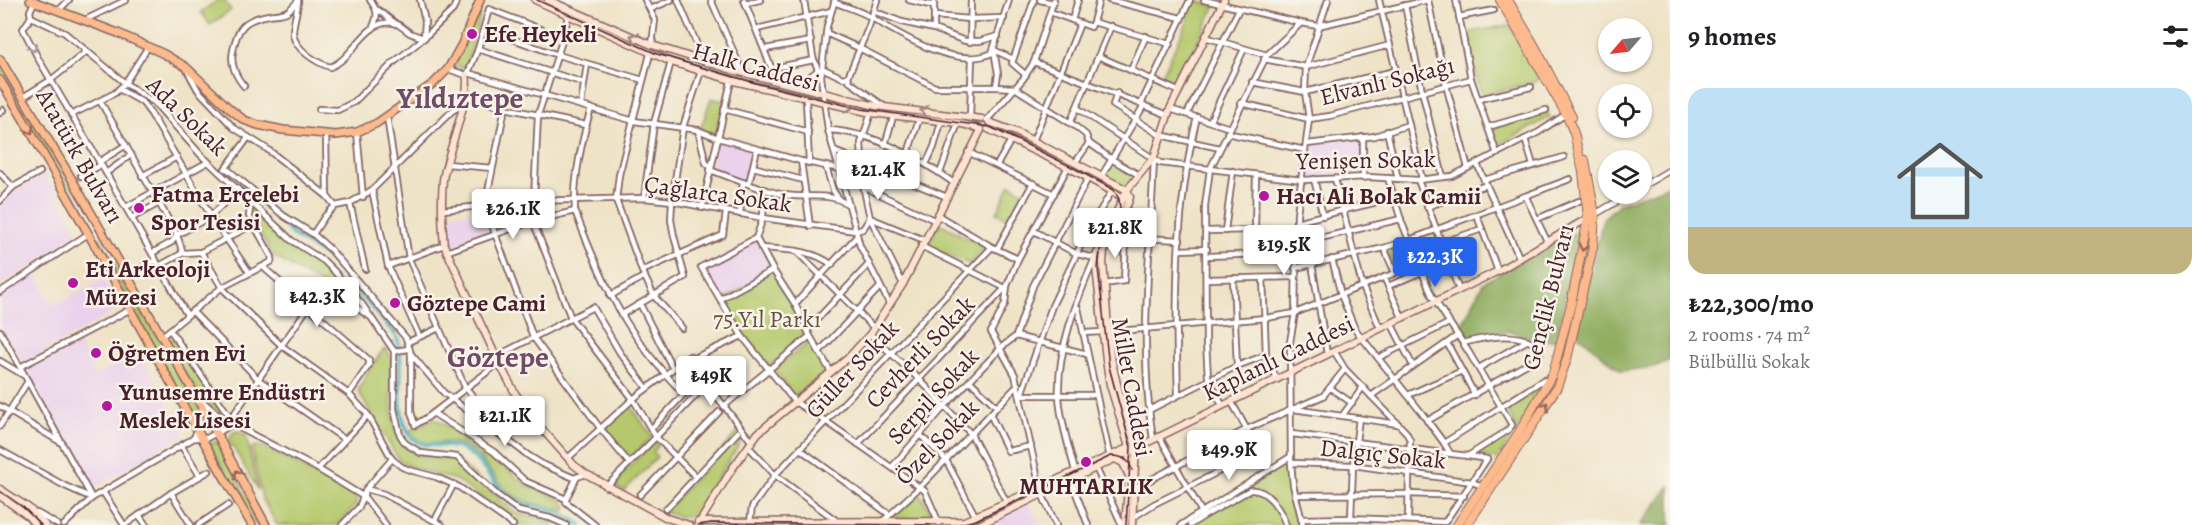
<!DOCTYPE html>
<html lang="en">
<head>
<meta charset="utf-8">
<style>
  :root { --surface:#fff; --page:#f6f6f6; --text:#202124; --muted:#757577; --accent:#2563eb }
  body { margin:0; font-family:Alegreya,serif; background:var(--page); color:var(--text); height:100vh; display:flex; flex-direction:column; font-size:22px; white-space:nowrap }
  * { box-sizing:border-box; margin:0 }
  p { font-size:20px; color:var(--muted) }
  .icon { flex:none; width:33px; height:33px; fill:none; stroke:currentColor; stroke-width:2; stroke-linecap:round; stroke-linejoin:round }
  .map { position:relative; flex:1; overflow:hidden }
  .panel { display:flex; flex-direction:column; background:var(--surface); width:540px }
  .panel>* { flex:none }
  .needle { width:39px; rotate:242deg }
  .fabs { position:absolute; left:1598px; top:18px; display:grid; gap:12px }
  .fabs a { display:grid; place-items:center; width:54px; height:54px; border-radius:50%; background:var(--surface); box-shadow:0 2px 4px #0004; font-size:30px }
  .price { position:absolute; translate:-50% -51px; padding:0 14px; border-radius:6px; background:#fff; color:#222; font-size:20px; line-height:39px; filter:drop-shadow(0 2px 3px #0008) }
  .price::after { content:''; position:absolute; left:50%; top:36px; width:18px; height:14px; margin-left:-9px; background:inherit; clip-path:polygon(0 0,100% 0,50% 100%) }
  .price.current { background:var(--accent); color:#fff }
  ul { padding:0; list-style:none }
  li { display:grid; align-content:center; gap:12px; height:318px; padding:0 18px }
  li span { display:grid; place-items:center; height:186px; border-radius:18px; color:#555 }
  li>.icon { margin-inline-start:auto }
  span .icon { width:108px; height:108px; fill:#fffc; stroke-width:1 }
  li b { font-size:26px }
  h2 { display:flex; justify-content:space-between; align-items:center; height:72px; padding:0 18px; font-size:26px }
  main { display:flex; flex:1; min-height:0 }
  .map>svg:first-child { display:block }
</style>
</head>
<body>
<main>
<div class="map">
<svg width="1670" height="525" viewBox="0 0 1670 525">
  <rect width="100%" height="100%" fill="#f7f3e8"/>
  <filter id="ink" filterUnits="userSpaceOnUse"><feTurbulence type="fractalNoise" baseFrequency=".0167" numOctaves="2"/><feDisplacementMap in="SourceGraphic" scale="12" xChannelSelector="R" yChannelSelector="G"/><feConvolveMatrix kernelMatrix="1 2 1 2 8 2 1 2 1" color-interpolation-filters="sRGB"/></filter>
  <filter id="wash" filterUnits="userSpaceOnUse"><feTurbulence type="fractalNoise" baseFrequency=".008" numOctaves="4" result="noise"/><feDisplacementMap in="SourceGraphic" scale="24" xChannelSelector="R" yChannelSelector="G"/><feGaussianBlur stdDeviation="1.35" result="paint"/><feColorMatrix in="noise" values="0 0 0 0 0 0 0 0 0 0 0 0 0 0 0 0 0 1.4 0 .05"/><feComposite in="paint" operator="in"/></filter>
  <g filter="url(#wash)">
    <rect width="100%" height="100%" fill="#efe3c7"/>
    <g fill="#ebd1ec">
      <path d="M1363,137V178L1302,180L1307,144Z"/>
      <path d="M718,138L757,149L749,183L710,170Z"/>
      <path d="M45,174L78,233L26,270L0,226V207L15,191Z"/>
      <path d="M483,210L491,232L452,246L449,214Z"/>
      <path d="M0,228L25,270L0,286Z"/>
      <path d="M756,238L773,270L720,299L701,267Z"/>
      <path d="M36,274L53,305L103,280L119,309L23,364L0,327V298Z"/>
      <path d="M76,340L96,376L139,352L185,435L93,488L24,367Z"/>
      <path d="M1027,501L1040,525H995L992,520Z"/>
    </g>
    <g fill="#b5c96c" stroke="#80744c" stroke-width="1.5">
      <path d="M218,0H224L231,10L210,25L201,12Z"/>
      <path d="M1193,0L1215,6L1176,86L1160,79L1186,25Z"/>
      <path d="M479,9H481L478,26L465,69L454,65Z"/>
      <path d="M1509,25L1531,64L1538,81L1482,95L1476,77L1466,33Z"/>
      <path d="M0,64L82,205L92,224L91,226H88L0,73Z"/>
      <path d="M711,98L726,102L718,138L700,131Z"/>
      <path d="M1547,112L1550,117L1497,146L1491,129Z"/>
      <path d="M1113,160L1139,175L1127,190L1101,177Z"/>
      <path d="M1010,184L1024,192L1009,219L997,213Z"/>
      <path d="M530,204V218L497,230L488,209Z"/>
      <path d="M253,209L292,247L319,262L360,307L273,256L251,217L250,211Z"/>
      <path d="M939,223L985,247L970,264L927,247Z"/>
      <path d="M100,238L202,414L194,419L96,240Z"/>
      <path d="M1409,240L1422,272L1399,282L1384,248Z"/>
      <path d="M773,271L799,319L804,333L798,342L768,366L742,333L725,299Z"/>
      <path d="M174,338L223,409L221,415C196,396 183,369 168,342Z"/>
      <path d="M808,343H811L827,372L794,397L774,369Z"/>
      <path d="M387,349C392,357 391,367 391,376C391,400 389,439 413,452C427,460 444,456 458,461L513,511L519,514L553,521L554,525H519L456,480L411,467L399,460L358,391L366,375L383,350Z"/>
      <path d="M1540,388H1543L1497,459L1475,455L1510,432L1515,426L1507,408Z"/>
      <path d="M630,405L652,436L630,459L605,428Z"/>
      <path d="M434,418L484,449L526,485L562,500L567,508L565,511C548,505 528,505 513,495C492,481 484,453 460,444C441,437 425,453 409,431Z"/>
      <path d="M237,431L246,435L258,490L229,440L232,433Z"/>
      <path d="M738,432L744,437L694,515L684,518L664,512Z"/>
      <path d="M217,441L262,525H256L209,445Z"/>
      <path d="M654,442L658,446L653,452L657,457L624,491L612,484Z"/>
      <path d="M255,446L265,447L354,495L357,499L356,504L338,525H277L262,498L253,455L252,448Z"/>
      <path d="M1284,465H1288L1293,503L1290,505L1293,515L1295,514L1299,525H1186Z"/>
      <path d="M920,495L929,508L932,520L890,519Z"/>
    </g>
    <g fill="#90ad60" stroke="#6d6646" stroke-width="1.5">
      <path d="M1670,185V360L1654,367L1621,371L1577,334L1603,219L1619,204Z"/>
      <path d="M1579,231L1556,340H1538L1510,331L1464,339L1459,331L1483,283L1524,259Z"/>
      <path d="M1670,486V525H1640Z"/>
    </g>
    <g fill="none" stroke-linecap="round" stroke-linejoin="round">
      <path stroke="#3cadb7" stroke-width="4.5" d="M242,186L276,216L292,234L329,258L396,335C407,365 392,401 407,430C418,453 441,441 460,448C480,456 489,479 505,493C519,504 536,505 552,510C563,514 572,519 581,525"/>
    </g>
  </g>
  <g filter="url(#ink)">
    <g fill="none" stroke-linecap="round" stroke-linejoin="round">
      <defs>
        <g id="minor">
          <path d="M35,0L30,11L31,17L65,33L125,83L155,103L200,154L291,240L324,261L334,271L362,304L394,351V409L400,435L405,443L421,453L457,457L496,494L519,511L550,518L566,525"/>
          <path d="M298,0C298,11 293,22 293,33C294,49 317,63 330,67C354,59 365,18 394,23C400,24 405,30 410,33C414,35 419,36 424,38L453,10L457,0"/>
          <path d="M370,0C379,12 378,16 372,29"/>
          <path d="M645,0L655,20L652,45"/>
          <path d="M678,0L704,61"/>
          <path d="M711,0L743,73"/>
          <path d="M744,0L777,82"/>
          <path d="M804,0L813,57L821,77"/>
          <path d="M835,0L827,26L821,77L828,130L856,231L863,229L870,218L924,240"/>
          <path d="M877,0L869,26L848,77L850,82L884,106"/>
          <path d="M909,0L934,6"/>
          <path d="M1040,0L1053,3"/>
          <path d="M1109,0L1181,18"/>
          <path d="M1204,0L1301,23"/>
          <path d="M1379,0L1422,179"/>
          <path d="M1428,0L1446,85L1468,168"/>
          <path d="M1456,0L1471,79L1497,154"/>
          <path d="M834,2C846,7 861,11 872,18C902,36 957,70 992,53L1009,0"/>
          <path d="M746,3L760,0"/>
          <path d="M1405,5L1422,91L1443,177"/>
          <path d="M651,9L671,0"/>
          <path d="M378,10L395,23"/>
          <path d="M58,11L69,0"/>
          <path d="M873,11L902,22L934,29L965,41H980L998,36"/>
          <path d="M1050,12L1091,27L1093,22L1170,44"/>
          <path d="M568,16L563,38L538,115L533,221L571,318L633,399L651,429"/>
          <path d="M934,16L970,19L1004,18"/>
          <path d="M31,17L23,29L39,60L106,173L187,315"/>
          <path d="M1459,17L1494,10"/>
          <path d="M85,20L126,0"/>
          <path d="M1072,20L1078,0"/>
          <path d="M1093,22L1099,0"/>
          <path d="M484,29L558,55L643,80"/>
          <path d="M757,29L831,11"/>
          <path d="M934,29V0"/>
          <path d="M826,33L859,48L935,87H996L1015,88L1075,126L1086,135L1089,143"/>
          <path d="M1205,37L1267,55"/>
          <path d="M970,42L971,0"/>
          <path d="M478,49L584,83"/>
          <path d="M765,49L811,41"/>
          <path d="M994,50L998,74L996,87"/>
          <path d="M994,50L1013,59"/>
          <path d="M650,54L619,175L616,200L642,271L654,296L682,328"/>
          <path d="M1098,56L1178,91"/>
          <path d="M1264,59L1306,67L1390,45"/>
          <path d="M1034,62L1168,115"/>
          <path d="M773,68L814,60"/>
          <path d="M822,68L843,78L848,77"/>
          <path d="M448,69L466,75L468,73L478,49L489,9L563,38"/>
          <path d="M187,70L198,90L234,128L267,149L327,196"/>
          <path d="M1131,70L1146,36"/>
          <path d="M468,73L634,121L698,130L718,138L801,161L840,169"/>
          <path d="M1026,75L1012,63L1034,0"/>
          <path d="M1252,82L1305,92L1395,71"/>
          <path d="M801,84L818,70"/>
          <path d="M244,86C236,77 230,64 233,51C237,28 244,19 269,15C275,14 283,14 288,11C291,9 295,4 298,1"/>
          <path d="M119,89L142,102L151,114L211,216L249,272"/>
          <path d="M1117,93L1113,105L1160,135L1220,148"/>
          <path d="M464,96L505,108L586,125"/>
          <path d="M23,97L51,80L87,51"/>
          <path d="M806,99L809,163"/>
          <path d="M1479,99L1531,87"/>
          <path d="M100,101L159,203L177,235L183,253"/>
          <path d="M1241,103L1309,119L1330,116L1471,79"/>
          <path d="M1141,104L1190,0"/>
          <path d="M581,105L587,64"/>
          <path d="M505,108L485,206L533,337L600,428L629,463"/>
          <path d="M591,108C582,140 573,178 575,211C603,285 627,337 684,394"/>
          <path d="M1077,108L1160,163L1302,180L1368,177L1418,180L1452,176L1539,132L1566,114"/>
          <path d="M319,109L338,110L354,102L393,63L424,38L425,21L420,0"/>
          <path d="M724,109L808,132"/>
          <path d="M1170,109L1230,128"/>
          <path d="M0,113L3,110"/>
          <path d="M871,113L861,143L864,190L870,218L903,284"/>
          <path d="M1187,114L1239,9"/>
          <path d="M71,115L115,93L125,83L148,47"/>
          <path d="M387,117L409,259L465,387L497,425L505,438L529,456L542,464L574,478L586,474"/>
          <path d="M970,117L972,58"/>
          <path d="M987,120L1023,79L1034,62L1054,0"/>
          <path d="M1210,121L1244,49"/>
          <path d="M1070,123L1111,26"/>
          <path d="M1488,127L1546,110"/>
          <path d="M698,130L706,163L711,167"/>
          <path d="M828,130C873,132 917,157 954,183"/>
          <path d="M1387,131L1398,179"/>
          <path d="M357,132L363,197"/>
          <path d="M1227,133L1305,150"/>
          <path d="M1525,139L1533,165"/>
          <path d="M1033,141L1080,24"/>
          <path d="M1089,143L1113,160L1139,175"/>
          <path d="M1307,144L1375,136L1408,125"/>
          <path d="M885,145L893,117"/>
          <path d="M834,151L947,197"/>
          <path d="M968,152L1054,194"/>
          <path d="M908,153L919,119"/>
          <path d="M801,161L810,226"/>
          <path d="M99,162L126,145"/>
          <path d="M1075,163L1089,143"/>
          <path d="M447,164L492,168"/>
          <path d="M926,164L934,147L941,122"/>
          <path d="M1477,164L1520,259"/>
          <path d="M997,165L1011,140"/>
          <path d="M753,167L803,180"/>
          <path d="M826,167L833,190L838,198"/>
          <path d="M226,168L284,216L313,234L330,249L406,338L411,354L444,393L503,437"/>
          <path d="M225,169L248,138"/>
          <path d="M710,170C735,179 760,190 785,195C809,199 828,191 849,205"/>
          <path d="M0,173L13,187"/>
          <path d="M106,173L131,155"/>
          <path d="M940,173L958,123"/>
          <path d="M81,176L101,165"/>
          <path d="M142,176L177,157"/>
          <path d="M1101,177L1144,105"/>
          <path d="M1363,178V137"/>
          <path d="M1314,179L1323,216"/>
          <path d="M1335,179L1362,285L1380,328"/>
          <path d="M1418,180L1459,290"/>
          <path d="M1484,180L1564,157"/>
          <path d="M749,183L757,149"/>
          <path d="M864,187L934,220"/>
          <path d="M764,189L763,218L756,238L773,270L795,304L810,336L831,372"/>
          <path d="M372,190L388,266L419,336"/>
          <path d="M1526,197L1548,243"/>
          <path d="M644,198L654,123L671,62"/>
          <path d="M0,201L13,187L40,172"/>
          <path d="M350,203L365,269"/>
          <path d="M335,206L350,203L372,190L452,111L462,105"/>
          <path d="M126,207L208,162"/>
          <path d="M1427,207L1486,185"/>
          <path d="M702,208L731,81"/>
          <path d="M442,210L533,201L644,198L672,201L763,218L856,231L860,246L890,305"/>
          <path d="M740,214L743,182"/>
          <path d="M937,215L992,247L1018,259"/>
          <path d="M1477,216L1498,271"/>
          <path d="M132,218L159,203"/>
          <path d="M1537,219L1579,201"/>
          <path d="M1296,222L1393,198"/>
          <path d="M1255,230L1256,175"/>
          <path d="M1034,231L1077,254L1095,258C1077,299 1057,350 1059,395C1060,420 1069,447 1075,471"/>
          <path d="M1206,231L1296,229"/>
          <path d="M1225,231L1233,171"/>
          <path d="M313,234L325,216L335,206L327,196L326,134"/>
          <path d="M1127,237L1180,240"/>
          <path d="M756,238L701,267L742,336L795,402L827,422L925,491L939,523"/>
          <path d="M1441,243L1482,229"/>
          <path d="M1295,244L1401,219"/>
          <path d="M921,246L1005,288"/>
          <path d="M761,248C784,250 813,249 832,265"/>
          <path d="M997,249L1033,183"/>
          <path d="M1179,250L1207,249"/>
          <path d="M796,251L874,328"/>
          <path d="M201,252L222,288L282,346L349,394L368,415L392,459L402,467L413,471L436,477L459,487L513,525"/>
          <path d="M446,252L533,221L575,211"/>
          <path d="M152,253L172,242L177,235L211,216L238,189"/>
          <path d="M1207,256L1296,253"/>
          <path d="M1332,259L1341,295L1355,329L1421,412L1444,443L1450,453"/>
          <path d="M1312,264L1327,354"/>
          <path d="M159,266L183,253L201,252L254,224"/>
          <path d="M388,266L444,245"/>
          <path d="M263,267L369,360V365L349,394"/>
          <path d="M1295,268L1384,248L1409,240L1570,179"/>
          <path d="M135,271L156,260"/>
          <path d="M642,271L723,235L726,212"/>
          <path d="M1384,277L1402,317"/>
          <path d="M1233,278L1237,366"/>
          <path d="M1263,278L1266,355L1277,380"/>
          <path d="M1207,279L1295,277"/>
          <path d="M1105,284L1124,281L1127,220L1122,218"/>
          <path d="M1388,286L1422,272"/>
          <path d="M0,292L88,234"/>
          <path d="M610,296L645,276"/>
          <path d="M720,299L773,270"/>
          <path d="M640,304L673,369"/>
          <path d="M795,304L857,236"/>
          <path d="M1078,308L1110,458"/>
          <path d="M192,311L259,380L344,439"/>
          <path d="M621,315L685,277L674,236L671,220L672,201L683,127L701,71"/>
          <path d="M1391,323L1413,366"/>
          <path d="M808,329L869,264"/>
          <path d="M170,330L230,417"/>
          <path d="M0,331L20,367"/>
          <path d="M1108,332L1266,318L1295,313L1395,273L1384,248"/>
          <path d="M1083,333L1102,332"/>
          <path d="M870,334L920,380L971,434L1007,503"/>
          <path d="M1016,336L1033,286L1088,178"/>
          <path d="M161,337L221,288L271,262L272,257L249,216L251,200"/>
          <path d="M408,342L439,328"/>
          <path d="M1447,343L1475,395"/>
          <path d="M394,351L409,349"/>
          <path d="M1334,351L1345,369L1406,432L1410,440L1408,519"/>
          <path d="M819,352L880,287"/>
          <path d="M411,354V412L415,425L428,417L499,363"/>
          <path d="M497,356L593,307L620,353L647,388"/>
          <path d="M1378,358L1449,323"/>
          <path d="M692,359L701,376L751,441"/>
          <path d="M0,361L25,376L92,498"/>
          <path d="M1479,368L1528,340"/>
          <path d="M24,374L20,367L131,309"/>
          <path d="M970,381L997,407"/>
          <path d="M1330,388L1352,403"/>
          <path d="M1021,395L1052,306L1086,234L1112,191"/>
          <path d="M1021,395H1095"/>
          <path d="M1178,395C1175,303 1175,208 1197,117"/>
          <path d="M1408,395L1462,371"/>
          <path d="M1371,396L1458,335"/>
          <path d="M199,398L221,418"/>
          <path d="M1231,401L1269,469"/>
          <path d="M1222,405L1208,377L1206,343L1205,206L1210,169L1267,55L1301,23L1318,26L1428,0"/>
          <path d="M0,406L62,443"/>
          <path d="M724,406L810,336"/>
          <path d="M1293,409L1398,424"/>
          <path d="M1149,410L1237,366L1266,355"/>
          <path d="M433,413L494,452L525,481L566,499V502L595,525"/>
          <path d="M990,414L1008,451L1031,446"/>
          <path d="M1342,416L1363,387"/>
          <path d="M232,417L309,306C314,302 321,290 328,290C338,289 359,311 369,316"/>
          <path d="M234,420L231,425L226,422L227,418L232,417L249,432"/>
          <path d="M1427,421L1539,357L1540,350C1524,329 1485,337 1463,343"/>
          <path d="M232,424L318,469L364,497L386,525"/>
          <path d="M0,426L28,381"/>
          <path d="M1292,434L1468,456L1507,431L1512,425L1468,351L1432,296L1402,223L1388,178"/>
          <path d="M920,435L946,460L976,517"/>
          <path d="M1159,436L1204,516L1250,490C1268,488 1281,511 1286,525"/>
          <path d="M194,438C199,421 211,419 227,418"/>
          <path d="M1153,439C1138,347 1151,250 1154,157"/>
          <path d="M1444,443L1543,380"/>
          <path d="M858,444L1006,287"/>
          <path d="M181,445L200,476"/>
          <path d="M748,446L775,475L837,521"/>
          <path d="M800,449L890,515"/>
          <path d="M0,450L65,486L92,498"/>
          <path d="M568,458L633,399L690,356L692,359L742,336"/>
          <path d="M1291,463L1353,465L1472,482L1482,486"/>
          <path d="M892,467L945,406L1003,346L1016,336L1087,354"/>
          <path d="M1096,468L1122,525"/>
          <path d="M318,469L368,415"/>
          <path d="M696,477L656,437L701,390"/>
          <path d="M1071,480L1088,525"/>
          <path d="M606,487L656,437L651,429L701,376"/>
          <path d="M1040,488L1015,375L991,332L1005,304L1007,286L1018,259L1068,167"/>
          <path d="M366,489L384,494L442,525"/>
          <path d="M1133,489L1247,429L1323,396L1345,369"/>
          <path d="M103,492L124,525"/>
          <path d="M171,493L191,525"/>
          <path d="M1042,494L1056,525"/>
          <path d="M640,495L719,412"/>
          <path d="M1295,495L1408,494L1464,496"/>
          <path d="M566,499L577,477"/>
          <path d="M666,509L738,432"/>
          <path d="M37,513L58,525"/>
          <path d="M139,515L146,525"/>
          <path d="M1132,518L1154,504L1218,472L1257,446"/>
          <path d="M1351,518L1353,465L1359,418"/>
          <path d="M1301,519L1351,518L1445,522L1487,459L1468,456"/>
          <path d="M435,520L454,484"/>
          <path d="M883,521L920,487L1018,385"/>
          <path d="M750,522L752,507L775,475L992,247"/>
          <path d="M64,525L92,498L194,438H207L231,425"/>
          <path d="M125,525L171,493L209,471"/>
          <path d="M198,525L228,505"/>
          <path d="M342,525L359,507L366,489L392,459"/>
          <path d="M1181,525L1290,457"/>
          <path d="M1190,525L1204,516"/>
          <path d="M1303,525L1293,485L1291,463L1290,342L1295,313L1297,214L1309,119L1305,92L1306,67L1328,0"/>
        </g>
        <g id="tertiary">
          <path d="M1641,187L1670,170"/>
          <path d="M1592,216L1630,194"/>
        </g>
        <g id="secondary">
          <path d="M535,0L671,62L734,81L871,113L958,123L979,128"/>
          <path d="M548,0L652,45L732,70L876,106L982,119"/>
          <path d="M466,75C472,94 446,156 443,180C441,201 442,224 444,245L499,363L515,393L533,419L574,465L586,474L667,518L689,525"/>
          <path d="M989,122L1016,132L1127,190"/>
          <path d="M988,129L1068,167L1124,198"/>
          <path d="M1127,190L1130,197L1128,203L1104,252L1103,262L1110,354L1121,401L1136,446L1132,525"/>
          <path d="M1115,459L1123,463L1129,476L1125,525"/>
          <path d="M1129,476V447L1110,385L1106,360L1095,258L1127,190L1154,157L1170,109L1224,0"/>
          <path d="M0,489L29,508L45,525"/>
          <path d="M0,496L28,516L35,525"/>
          <path d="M698,522L964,521L1130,447"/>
          <path d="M698,525L732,469L758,433L848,358L870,334L903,284L981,130"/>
          <path d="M979,525L1498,271L1588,218"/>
        </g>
        <g id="primary">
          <path d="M30,0L118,33L164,54L186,67L230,109L244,120L258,125L283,130L336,135L357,132L377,123L434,83L448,69L462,44L480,0"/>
          <path d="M0,59L73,181L206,414L266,525"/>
          <path d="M0,80C88,226 165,379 252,525"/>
        </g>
        <g id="trunk">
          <path d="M1508,0L1536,48L1572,117"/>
          <path d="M1457,525L1519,432L1553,373L1571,304L1588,218L1583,172L1574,133L1566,114L1500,0"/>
          <path d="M1467,525L1542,411L1557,387L1567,359L1593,247L1595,214L1585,160"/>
        </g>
      </defs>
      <use href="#minor" stroke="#846462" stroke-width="8"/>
      <use href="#tertiary" stroke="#846462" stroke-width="8"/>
      <use href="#secondary" stroke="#846462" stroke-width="9"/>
      <use href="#primary" stroke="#846462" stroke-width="10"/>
      <use href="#trunk" stroke="#846462" stroke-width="10"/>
      <use href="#minor" stroke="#fff" stroke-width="4.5"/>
      <use href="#tertiary" stroke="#fff" stroke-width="5"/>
      <use href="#secondary" stroke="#fee3d1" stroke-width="6"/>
      <use href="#primary" stroke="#fcba8d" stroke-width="7"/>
      <use href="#trunk" stroke="#fcba8d" stroke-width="8"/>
      <g stroke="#4a1f2b" stroke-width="1.5">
        <path d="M537,0L657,54L759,84L861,109L990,127L1072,167L1114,190L1119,199L1120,209L1100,250L1098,268L1109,367L1131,447L1126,525"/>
        <path d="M0,491L23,507L41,525"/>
        <path d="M698,525L711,523L930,525"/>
        <path d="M956,525L976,520L1111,456C1122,456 1129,459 1132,470"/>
      </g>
    </g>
    <defs><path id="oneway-chevron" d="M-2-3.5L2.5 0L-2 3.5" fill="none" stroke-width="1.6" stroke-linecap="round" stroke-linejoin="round" transform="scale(1.5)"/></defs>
    <g stroke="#a4817e">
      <use href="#oneway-chevron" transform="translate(634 37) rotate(-156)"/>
      <use href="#oneway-chevron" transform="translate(848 108) rotate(12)"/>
      <use href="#oneway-chevron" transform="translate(924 111) rotate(-172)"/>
    </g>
    <use stroke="#ae9aa0" href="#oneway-chevron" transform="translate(33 48) rotate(63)"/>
    <g stroke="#9a6557">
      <use href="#oneway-chevron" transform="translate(30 130) rotate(60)"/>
      <use href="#oneway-chevron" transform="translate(1583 247) rotate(102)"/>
      <use href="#oneway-chevron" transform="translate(1545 406) rotate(-59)"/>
      <use href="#oneway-chevron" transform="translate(238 474) rotate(-118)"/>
    </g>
  </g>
  <g fill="#b5179e" stroke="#f7f3e8" stroke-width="2">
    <circle cx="472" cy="34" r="6"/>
    <circle cx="1264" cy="196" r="6"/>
    <circle cx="139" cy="208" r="6"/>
    <circle cx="73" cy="283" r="6"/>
    <circle cx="395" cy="303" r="6"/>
    <circle cx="96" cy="353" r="6"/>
    <circle cx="107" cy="406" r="6"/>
    <circle cx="1086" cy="462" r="6"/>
  </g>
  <g text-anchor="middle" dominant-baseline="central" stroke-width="5" stroke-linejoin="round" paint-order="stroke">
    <g font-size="24" font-weight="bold" fill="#4a1f2b" stroke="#f7f3e8" text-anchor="start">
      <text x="484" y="34">Efe Heykeli</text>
      <text x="151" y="194">Fatma Erçelebi<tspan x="151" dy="28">Spor Tesisi</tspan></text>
      <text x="1276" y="196">Hacı Ali Bolak Camii</text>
      <text x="85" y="269">Eti Arkeoloji<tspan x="85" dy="28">Müzesi</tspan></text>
      <text x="407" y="303">Göztepe Cami</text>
      <text x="108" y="353">Öğretmen Evi</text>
      <text x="119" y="392">Yunusemre Endüstri<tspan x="119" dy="28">Meslek Lisesi</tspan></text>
      <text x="1086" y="486" text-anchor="middle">MUHTARLIK</text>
    </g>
    <g font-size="24" fill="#4a1f2b" stroke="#f7f3e8">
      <text transform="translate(756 67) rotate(15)">Halk Caddesi</text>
      <text transform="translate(1387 81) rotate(-14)">Elvanlı Sokağı</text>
      <text transform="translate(187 116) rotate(44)">Ada Sokak</text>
      <text transform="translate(80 156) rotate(60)">Atatürk Bulvarı</text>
      <text transform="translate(1366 160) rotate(-1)">Yenişen Sokak</text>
      <text transform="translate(718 194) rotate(8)">Çağlarca Sokak</text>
      <text transform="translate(1548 297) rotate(-76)">Gençlik Bulvarı</text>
      <text transform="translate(920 352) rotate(-46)">Cevherli Sokak</text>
      <text transform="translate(1278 358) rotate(-26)">Kaplanlı Caddesi</text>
      <text transform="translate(852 369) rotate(-47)">Güller Sokak</text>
      <text transform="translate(1132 387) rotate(80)">Millet Caddesi</text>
      <text transform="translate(933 396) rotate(-47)">Serpil Sokak</text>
      <text transform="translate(937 442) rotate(-46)">Özel Sokak</text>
      <text transform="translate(1383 454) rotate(6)">Dalgıç Sokak</text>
    </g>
    <g font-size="24" fill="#6a523e" stroke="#f7f3e8">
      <text x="767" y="319">75.Yıl Parkı</text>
    </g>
    <g font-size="30" font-weight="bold" fill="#6f4b67" stroke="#f7f3e8">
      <text x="460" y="98">Yıldıztepe</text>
      <text x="498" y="357">Göztepe</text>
    </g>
  </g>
</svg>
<div class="fabs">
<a><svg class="needle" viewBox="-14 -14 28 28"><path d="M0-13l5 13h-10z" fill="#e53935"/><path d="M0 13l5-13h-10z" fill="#757577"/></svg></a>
<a><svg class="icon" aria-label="locate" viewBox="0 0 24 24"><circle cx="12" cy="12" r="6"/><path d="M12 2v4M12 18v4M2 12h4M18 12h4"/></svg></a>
<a><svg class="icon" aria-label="layers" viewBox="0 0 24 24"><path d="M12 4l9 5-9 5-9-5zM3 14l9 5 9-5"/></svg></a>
</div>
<b class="price" style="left:878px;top:201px">₺21.4K</b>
<b class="price" style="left:513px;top:240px">₺26.1K</b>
<b class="price" style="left:1115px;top:259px">₺21.8K</b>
<b class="price" style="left:1284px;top:276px">₺19.5K</b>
<b class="price current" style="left:1435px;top:288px">₺22.3K</b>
<b class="price" style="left:317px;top:328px">₺42.3K</b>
<b class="price" style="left:711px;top:407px">₺49K</b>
<b class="price" style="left:505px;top:447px">₺21.1K</b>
<b class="price" style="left:1229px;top:481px">₺49.9K</b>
</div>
<section class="panel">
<h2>9 homes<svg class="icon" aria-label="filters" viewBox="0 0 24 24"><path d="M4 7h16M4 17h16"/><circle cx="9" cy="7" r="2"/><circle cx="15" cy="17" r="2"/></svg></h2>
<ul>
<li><span style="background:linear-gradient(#bfe0f5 75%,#c2b280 0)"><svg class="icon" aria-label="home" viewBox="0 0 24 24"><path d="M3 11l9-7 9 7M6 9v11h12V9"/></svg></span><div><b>₺22,300/mo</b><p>2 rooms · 74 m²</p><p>Bülbüllü Sokak</p></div></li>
</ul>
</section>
</main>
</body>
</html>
